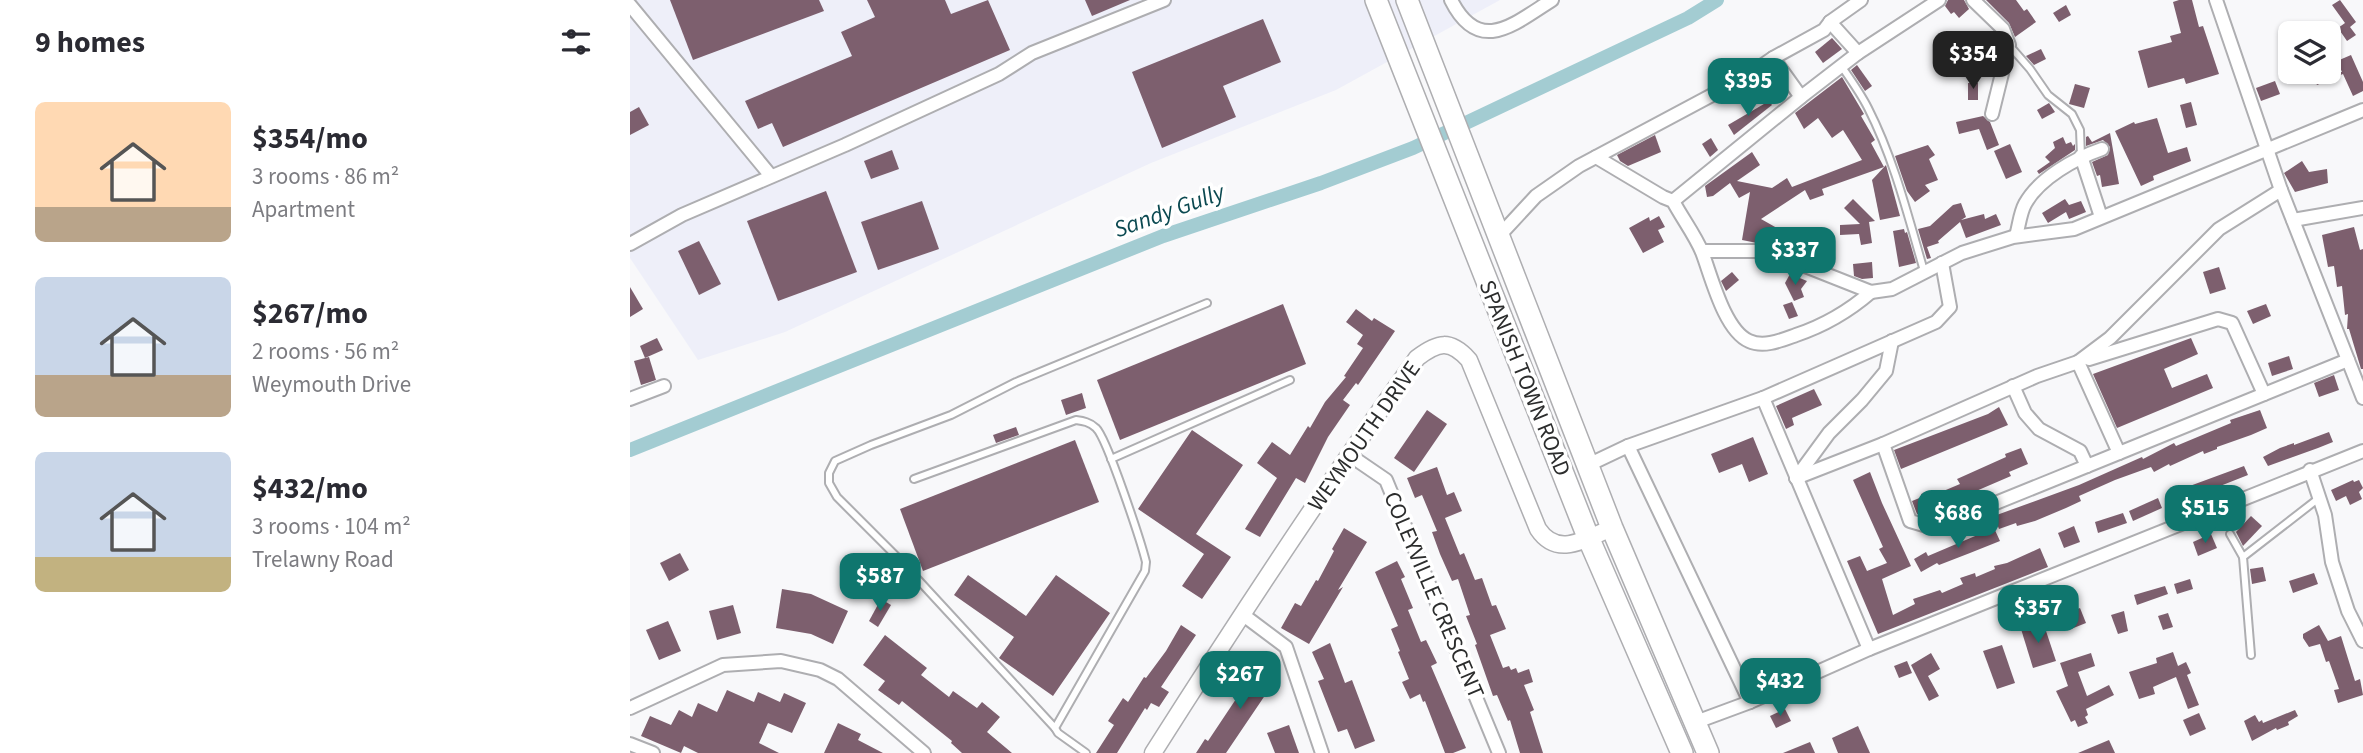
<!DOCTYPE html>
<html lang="en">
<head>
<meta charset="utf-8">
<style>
  :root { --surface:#fff; --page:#f7f7f7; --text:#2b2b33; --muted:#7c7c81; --accent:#0f766e }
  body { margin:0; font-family:"Source Sans 3",sans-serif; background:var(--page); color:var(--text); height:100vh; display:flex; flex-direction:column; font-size:26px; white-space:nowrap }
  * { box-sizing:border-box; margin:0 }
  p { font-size:23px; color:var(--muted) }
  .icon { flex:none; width:38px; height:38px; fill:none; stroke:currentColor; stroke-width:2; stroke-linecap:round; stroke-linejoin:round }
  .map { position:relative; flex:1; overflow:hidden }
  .side { display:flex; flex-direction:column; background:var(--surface); width:630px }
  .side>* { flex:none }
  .tools { position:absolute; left:1648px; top:21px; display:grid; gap:14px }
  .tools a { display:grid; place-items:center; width:63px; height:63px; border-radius:10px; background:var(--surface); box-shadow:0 2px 5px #0004; font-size:35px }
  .price { position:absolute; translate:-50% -60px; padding:0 16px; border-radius:14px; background:var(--accent); color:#fff; font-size:23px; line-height:46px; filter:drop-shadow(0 2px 4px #0008) }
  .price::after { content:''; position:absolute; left:50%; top:42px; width:21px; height:16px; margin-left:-10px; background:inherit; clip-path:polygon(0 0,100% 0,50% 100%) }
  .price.active { background:#222; color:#fff }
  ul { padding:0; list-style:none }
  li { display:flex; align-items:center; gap:21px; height:175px; padding:0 35px }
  li span { display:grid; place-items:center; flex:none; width:196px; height:140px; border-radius:10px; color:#555 }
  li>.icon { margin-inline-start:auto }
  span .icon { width:84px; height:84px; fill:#fffc; stroke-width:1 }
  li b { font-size:30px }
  h2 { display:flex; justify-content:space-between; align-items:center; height:84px; padding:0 35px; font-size:30px }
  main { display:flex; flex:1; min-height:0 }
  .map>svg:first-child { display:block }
</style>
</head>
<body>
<main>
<section class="side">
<h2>9 homes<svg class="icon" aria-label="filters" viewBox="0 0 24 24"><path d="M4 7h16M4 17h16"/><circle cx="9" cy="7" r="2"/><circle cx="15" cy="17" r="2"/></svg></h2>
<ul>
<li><span style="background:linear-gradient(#ffd9b3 75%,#b9a48a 0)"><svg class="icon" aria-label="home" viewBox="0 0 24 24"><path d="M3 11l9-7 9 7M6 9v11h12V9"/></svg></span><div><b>$354/mo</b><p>3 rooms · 86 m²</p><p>Apartment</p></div></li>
<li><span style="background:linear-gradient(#c9d6e8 70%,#b9a48a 0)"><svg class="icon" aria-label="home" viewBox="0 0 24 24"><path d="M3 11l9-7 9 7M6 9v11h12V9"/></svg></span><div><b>$267/mo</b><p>2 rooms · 56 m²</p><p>Weymouth Drive</p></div></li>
<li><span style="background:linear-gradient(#c9d6e8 75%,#c2b280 0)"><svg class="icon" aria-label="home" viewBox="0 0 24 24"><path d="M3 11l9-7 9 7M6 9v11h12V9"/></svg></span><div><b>$432/mo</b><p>3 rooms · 104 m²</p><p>Trelawny Road</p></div></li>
</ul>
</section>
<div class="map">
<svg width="1733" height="753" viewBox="0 0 1733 753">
  <rect width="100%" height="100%" fill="#f8f8fa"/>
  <path fill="#eeeff9" d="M0,0H870L706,90L521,163L155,332L68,360L0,258Z"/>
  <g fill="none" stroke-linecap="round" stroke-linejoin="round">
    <path stroke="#a3ccd2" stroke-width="14" d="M0,450L533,236L691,183L783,148L1058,18L1087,0"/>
  </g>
  <g fill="#7d5f6e">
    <path d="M40,0H189L194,11L63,60Z"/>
    <path d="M237,0H315L321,14L358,0L380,50L153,147L142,123L128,129L115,101L222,56L211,32L245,17Z"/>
    <path d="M455,0H500L462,16Z"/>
    <path d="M1318,0H1334L1339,9L1329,18L1324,12L1321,14L1315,6Z"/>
    <path d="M1356,0H1386L1394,11L1397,9L1406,22L1385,37L1379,23Z"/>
    <path d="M1549,0H1562L1569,27L1573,26L1589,74L1556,84L1554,78L1518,88L1508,51L1542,42L1540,36L1551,33L1543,2Z"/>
    <path d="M1710,0L1726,22L1720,27L1726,35L1717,41L1708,28L1715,23L1702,5Z"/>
    <path d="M1436,5L1441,15L1429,22L1423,13Z"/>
    <path d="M633,19L651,62L593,86L606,117L532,148L502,72Z"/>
    <path d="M1202,38L1212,49L1193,63L1185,52Z"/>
    <path d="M1411,49L1416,59L1404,65L1396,56Z"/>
    <path d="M1721,55L1733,82V91L1723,96L1713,74L1687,85L1681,72H1712L1707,61Z"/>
    <path d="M1227,65L1242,86L1235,91L1221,70Z"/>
    <path d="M1212,77L1234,114L1231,116L1245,140L1241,143L1254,167L1192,189L1194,195L1180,200L1175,190L1131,219L1163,237L1164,235L1181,243L1180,247H1193V259H1182L1149,244L1147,247L1112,240L1120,192L1109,198L1100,183L1083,196L1077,197L1075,186L1122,152L1130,165L1107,181L1142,188L1157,178L1162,187L1232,160L1213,130L1202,138L1188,118L1174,129L1165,113Z"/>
    <path d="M1645,81L1650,94L1631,101L1626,88Z"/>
    <rect x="1338" y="83" width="10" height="17"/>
    <path d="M1445,84L1460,88L1454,108L1439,104Z"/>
    <path d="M1139,101L1142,105L1104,135L1098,125Z"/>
    <path d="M1561,102L1567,125L1556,128L1550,105Z"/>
    <path d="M1419,103L1425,112L1412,119L1407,110Z"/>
    <path d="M9,107L19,125L0,135V112Z"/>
    <path d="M1353,116L1360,122L1369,145L1357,150L1349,129L1329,134L1326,122Z"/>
    <path d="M1527,118L1538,153L1557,147L1561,161L1523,176L1524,180L1511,186L1485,131L1504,122L1505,124Z"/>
    <path d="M1480,133L1489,184L1472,187L1470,175L1467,176L1462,162L1478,155L1480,147L1473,140L1456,146V137L1458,136L1462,142Z"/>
    <path d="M1025,135L1031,152L998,166L990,161L987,155Z"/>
    <path d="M1433,137L1436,144L1441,142L1443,146L1445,144V150L1409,174L1407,171L1420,162L1415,157L1425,148L1423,142Z"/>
    <path d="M1081,138L1088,150L1080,157L1072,144Z"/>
    <path d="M1380,144L1392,172L1376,179L1364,151Z"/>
    <path d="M1298,145L1305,155L1299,159L1308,180L1295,185L1300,191L1285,202L1277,191L1265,156Z"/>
    <path d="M262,150L269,169L241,179L234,161Z"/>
    <path d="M1672,161L1679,172L1697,169L1698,183L1665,192L1654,173Z"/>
    <path d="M1256,165L1270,216L1250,220L1242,180Z"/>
    <path d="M196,191L227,272L148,301L117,221Z"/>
    <path d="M1223,199L1245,221L1239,222L1242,243L1231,245L1229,234L1210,235V225L1230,224L1214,208Z"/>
    <path d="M1435,199L1439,205L1451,201L1456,212L1439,219L1436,212L1418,223L1412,213Z"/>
    <path d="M292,201L309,249L248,270L231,222Z"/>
    <path d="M1331,203L1336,217L1331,220L1354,214L1355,219L1366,214L1371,225L1336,238L1330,222L1308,241L1309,243L1297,247L1301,258L1297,259L1288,229L1300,226L1323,205Z"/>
    <path d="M1029,216L1035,227L1028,230L1034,242L1013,253L999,228L1019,217L1020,221Z"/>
    <path d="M1724,227L1730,250L1733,249V369H1731L1719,329H1717L1718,314L1715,315L1712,286L1707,287L1704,266L1698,267L1692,235Z"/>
    <path d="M1274,229L1275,233L1277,232L1286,263L1269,267L1263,231Z"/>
    <path d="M69,241L91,284L69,295L48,251Z"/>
    <path d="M1242,262L1243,278L1232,279L1224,276L1223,264Z"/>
    <path d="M1589,267L1596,289L1580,294L1573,272Z"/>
    <path d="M1102,272L1109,280L1096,291L1091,281Z"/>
    <path d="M1160,274L1177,281L1171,289L1174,297L1164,301L1155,283Z"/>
    <path d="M0,287L13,309L0,317Z"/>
    <path d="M1162,302L1168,316L1159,319L1153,305Z"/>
    <path d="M653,304L676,364L490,440L467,380Z"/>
    <path d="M1636,304L1641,316L1623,324L1617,311Z"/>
    <path d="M726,309L742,321L744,318L765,331L728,385L726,383L713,400L720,405L698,437L675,483L666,478L630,537L615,529L647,478L627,463L642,442L660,455L678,426L680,428L695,402L716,377L714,376L733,348L727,344L733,335L716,322Z"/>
    <path d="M27,338L33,350L15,358L10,346Z"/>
    <path d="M1561,338L1568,354L1534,369L1542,388L1577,374L1583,388L1487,428L1463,374Z"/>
    <path d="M1659,356L1663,369L1642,376L1638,363Z"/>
    <path d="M19,357L26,380L11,385L4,361Z"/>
    <path d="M1704,375L1709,390L1689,397L1684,383Z"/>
    <path d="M1184,389L1192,405L1162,418L1164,425L1156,429L1146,406Z"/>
    <path d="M452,393L456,408L436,415L431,400Z"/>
    <path d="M1369,407L1378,425L1271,469L1264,450L1358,414Z"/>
    <path d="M797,410L817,424L784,472L764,458Z"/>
    <path d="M1630,410L1637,428L1621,435L1587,447V449L1574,454L1573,451L1540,466L1539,464L1524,472L1521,467L1485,480L1449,496L1451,501L1436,508L1405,521L1387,526L1386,523L1369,529L1364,516L1449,485L1512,457L1513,459L1544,443L1546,446L1601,423L1600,420Z"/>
    <path d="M386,427L389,435L366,443L363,435Z"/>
    <path d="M562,430L613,465L566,534L601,557L572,599L552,586L574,554L508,509Z"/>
    <path d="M1699,432L1703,442L1688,448L1638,466L1633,457L1650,448L1664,443V445Z"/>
    <path d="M1123,437L1138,474L1119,482L1112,464L1089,473L1081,454Z"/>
    <path d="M445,440L469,502L293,571L270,509Z"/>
    <path d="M1391,448L1398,464L1379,472L1381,476L1309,507L1301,511L1303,515L1298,517L1287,514L1282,501L1292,497L1291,494L1303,490L1304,495L1330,484L1327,479L1376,457L1375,454Z"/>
    <path d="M1614,466L1618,475L1547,503L1546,501L1541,503L1538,494Z"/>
    <path d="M807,467L817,495L824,492L832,511L815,518L830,555L834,553L845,580L852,578L862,606L866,605L876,629L860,635L873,668L879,666L881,670L886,668L888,673L899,669L903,682L894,685L904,710L900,712L913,753H890L880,720L878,721L867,695L863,696L845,645L847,644L836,616L840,615L828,579L822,581L810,554L802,532L807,531L792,495L785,498L777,478Z"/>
    <path d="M1240,472L1252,503L1281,566L1252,579L1263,615L1285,604L1283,599L1310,590L1312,593L1333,584L1330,578L1345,573L1346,577L1365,569L1364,566L1377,563L1410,548L1418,567L1248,634L1217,561L1230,556L1237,571L1257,563L1249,549L1253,547L1223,480Z"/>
    <path d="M1723,480L1724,482L1729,480L1733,488L1729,492L1732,499L1720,505L1716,496L1706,501L1701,490Z"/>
    <path d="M1528,498L1532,508L1503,521L1499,511Z"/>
    <path d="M1493,513L1497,523L1468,533L1465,522Z"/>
    <path d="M1621,516L1632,526L1613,546L1606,532Z"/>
    <path d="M1444,526L1450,542L1434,548L1428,533Z"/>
    <path d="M714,528L737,542L708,590L713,587L679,644L651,628L665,603L671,606L686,580L688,581L704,551L702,549Z"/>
    <path d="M1364,528L1370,541L1340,553L1309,565L1307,563L1291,572L1284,559L1296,552L1298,556Z"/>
    <path d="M1581,534L1587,548L1568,556L1563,542Z"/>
    <path d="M50,553L59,570L39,581L30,563Z"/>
    <path d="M767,561L775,577L771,579L783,608L778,610L791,642L796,640L807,663L801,666L836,748L823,753H815L795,701L793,702L790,694L780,699L772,682L779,679L768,652L770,651L761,629L768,626L745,572Z"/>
    <path d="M1633,567L1636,581L1622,584L1620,569Z"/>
    <path d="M1684,573L1688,584L1663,593L1659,581Z"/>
    <path d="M338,575L396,616L426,575L480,613L423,696L369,658L384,637L324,595Z"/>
    <path d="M1560,579L1563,589L1547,594L1544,584Z"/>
    <path d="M1535,586L1538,594L1507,605L1504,595Z"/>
    <path d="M152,589L181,594L218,611L203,644L181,634L146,628Z"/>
    <path d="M251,599L261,605L248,627L239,621Z"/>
    <path d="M103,605L111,633L87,640L79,611Z"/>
    <path d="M1450,608L1456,623L1441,629L1435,614Z"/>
    <path d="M1494,611L1498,631L1488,634L1481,615Z"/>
    <path d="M1538,613L1543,627L1533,630L1528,616Z"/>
    <path d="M38,621L51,651L29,660L16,630Z"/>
    <path d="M1413,622L1426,661L1403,668L1391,629Z"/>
    <path d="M551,625L566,635L531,687L539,692L529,707L521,703L517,710L515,708L487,753H466L484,725L478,721L493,698L498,702L514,677L516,678L536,651Z"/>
    <path d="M1689,625L1698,641L1711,636L1725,681L1730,679L1733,695L1708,703L1704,690L1709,689L1699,661L1696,662L1690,644L1679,647L1673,638V634Z"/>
    <path d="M255,635L297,668L291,675L319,697L323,691L347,708L352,702L370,717L357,732L382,753H332L321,743L322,741L272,701L269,705L248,690L255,681L233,665Z"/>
    <path d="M700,643L715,683L722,680L745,741L725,749L717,729L708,732L688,681L694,679L682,652Z"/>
    <path d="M1372,645L1385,683L1367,689L1353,651Z"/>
    <path d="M1543,652L1548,666L1556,662L1561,673L1557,675L1569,705L1558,709L1546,677L1523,687L1525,694L1509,699L1499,672L1527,663L1526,658Z"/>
    <path d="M1301,653L1310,669L1298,676L1309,696L1299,701L1281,665Z"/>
    <path d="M1461,653L1465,666L1448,672L1457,696L1479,685L1484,695L1456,709L1458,715L1455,717L1458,723L1448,727L1445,720L1441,722L1426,691L1438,686L1430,663Z"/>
    <path d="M1277,661L1282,673L1269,678L1264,666Z"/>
    <path d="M624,662L646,679L596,753H566L575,739L578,741L616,684L611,679Z"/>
    <path d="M1132,664L1141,683L1124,691L1116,672Z"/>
    <path d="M97,690L124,702L128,692L150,702L154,693L176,703L162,733L138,723L129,743L149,753H68L54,746L51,753L11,736L20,716L41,725L49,710L62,717L68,703L87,712Z"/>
    <path d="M1155,709L1161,721L1146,728L1140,716Z"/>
    <path d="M1665,710L1668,716L1658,722L1659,725L1647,730L1646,728L1622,741L1614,721L1625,715L1629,722L1632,720L1633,723Z"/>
    <path d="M1569,713L1576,729L1560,736L1553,720Z"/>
    <path d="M208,723L231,734L228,740L253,753H194Z"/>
    <path d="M659,725L669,753H645L637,733Z"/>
    <path d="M1228,726L1240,753H1208L1202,738Z"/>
    <path d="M1479,740L1485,753H1448Z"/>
    <path d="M1180,742L1185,753H1153Z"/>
  </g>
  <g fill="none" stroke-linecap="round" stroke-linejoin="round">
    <defs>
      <g id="service">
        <path d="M1379,45L1400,69L1418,95L1442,114L1450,130L1451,156"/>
        <path d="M1212,67C1221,80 1231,94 1238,108C1264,159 1278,216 1294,271"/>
        <path d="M481,459L660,380"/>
        <path d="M284,479L446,420C453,421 460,422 466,428C477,438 511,542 516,562L515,571L425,728L428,733L456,753"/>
        <path d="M1600,534L1613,557"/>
        <path d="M1621,655L1613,557L1689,498"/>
        <path d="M425,728L269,559L207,497L199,483V473L205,461L241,445L321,415L386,382L577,303"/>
      </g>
      <g id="minor">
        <path d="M821,0C849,56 884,24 922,0"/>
        <path d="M1343,0L1373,29L1379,45L1362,114"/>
        <path d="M1586,0L1651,190L1733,398"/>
        <path d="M0,5L141,176"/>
        <path d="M1228,53L1309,0"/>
        <path d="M1143,58L1171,97L1228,53L1200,22"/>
        <path d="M1451,156L1471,217"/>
        <path d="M966,157L1033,197L1043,201C1052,218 1065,235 1072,252C1081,275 1094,330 1119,341C1134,348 1152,340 1166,335C1193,326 1219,311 1241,292"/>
        <path d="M1043,201L1171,97"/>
        <path d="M1663,220L1733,208"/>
        <path d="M869,236L906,196L949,166L1114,78L1143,58L1194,30L1200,22L1231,0"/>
        <path d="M1386,236C1389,226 1390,213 1395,204C1409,178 1446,158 1472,149"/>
        <path d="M0,244L52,215L215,145L369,74L402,53L534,0"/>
        <path d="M1072,251H1128L1165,262L1241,292L1262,289L1332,253L1383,237L1444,229L1733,110"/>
        <path d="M1459,359L1588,319L1602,323L1634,394"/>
        <path d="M1448,362L1480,338L1589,229L1651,190"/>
        <path d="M1383,386L1395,413L1409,429L1450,451L1457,466"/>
        <path d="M1133,398L1239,649"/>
        <path d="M0,399L34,386"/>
        <path d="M1253,444L1280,521L1304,528L1489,453"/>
        <path d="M998,446L1120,702"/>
        <path d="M718,454L756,480L869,753"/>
        <path d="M958,465L998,446L1133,398L1306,322L1320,307L1312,263"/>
        <path d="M1680,470L1695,515L1702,562L1718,611L1733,641"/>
        <path d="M1166,478L1253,444L1407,376L1448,362L1489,453L1718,360"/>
        <path d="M1166,478L1199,433L1232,400L1256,371L1262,341"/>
        <path d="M612,614L656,647L692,753"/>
        <path d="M0,708L93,665L151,661L190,670L208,679L294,753"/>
        <path d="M1066,722L1120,702L1239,649L1733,451"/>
        <path d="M0,744L23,753"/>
      </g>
      <path id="tertiary" d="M523,753C608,619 695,487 787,358C808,342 820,339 839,360L908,529C928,559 956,538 982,528"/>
      <g id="trunk">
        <path d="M746,0L958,537L1052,753"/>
        <path d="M777,0L982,528L1078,753"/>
      </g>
    </defs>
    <use href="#service" stroke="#aeaeb1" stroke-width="10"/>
    <use href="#minor" stroke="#aeaeb1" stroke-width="16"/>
    <use href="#tertiary" stroke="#aeaeb1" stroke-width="19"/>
    <use href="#trunk" stroke="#aeaeb1" stroke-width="24"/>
    <use href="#service" stroke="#fff" stroke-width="6"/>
    <use href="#minor" stroke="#fff" stroke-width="12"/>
    <use href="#tertiary" stroke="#fff" stroke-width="16"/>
    <use href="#trunk" stroke="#fff" stroke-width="21"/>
  </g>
  <g text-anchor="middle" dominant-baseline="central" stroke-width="7" stroke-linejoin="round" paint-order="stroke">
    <g font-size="23" fill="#2c2d2d" stroke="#fff">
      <text transform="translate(895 378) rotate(68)">SPANISH TOWN ROAD</text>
      <text transform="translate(734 436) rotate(-55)">WEYMOUTH DRIVE</text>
      <text transform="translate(804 595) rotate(67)">COLEYVILLE CRESCENT</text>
    </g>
    <g font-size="24" font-style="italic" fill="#0b4951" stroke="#fff">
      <text transform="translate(539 211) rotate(-20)">Sandy Gully</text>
    </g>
  </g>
</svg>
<div class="tools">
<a><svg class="icon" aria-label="layers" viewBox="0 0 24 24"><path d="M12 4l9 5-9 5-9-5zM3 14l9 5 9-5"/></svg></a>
</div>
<b class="price active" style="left:1343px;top:91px">$354</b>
<b class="price" style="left:1118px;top:118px">$395</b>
<b class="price" style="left:1165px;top:287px">$337</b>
<b class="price" style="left:1575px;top:545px">$515</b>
<b class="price" style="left:1328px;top:550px">$686</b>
<b class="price" style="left:250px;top:613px">$587</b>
<b class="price" style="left:1408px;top:645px">$357</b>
<b class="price" style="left:610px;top:711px">$267</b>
<b class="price" style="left:1150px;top:718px">$432</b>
</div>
</main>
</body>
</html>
